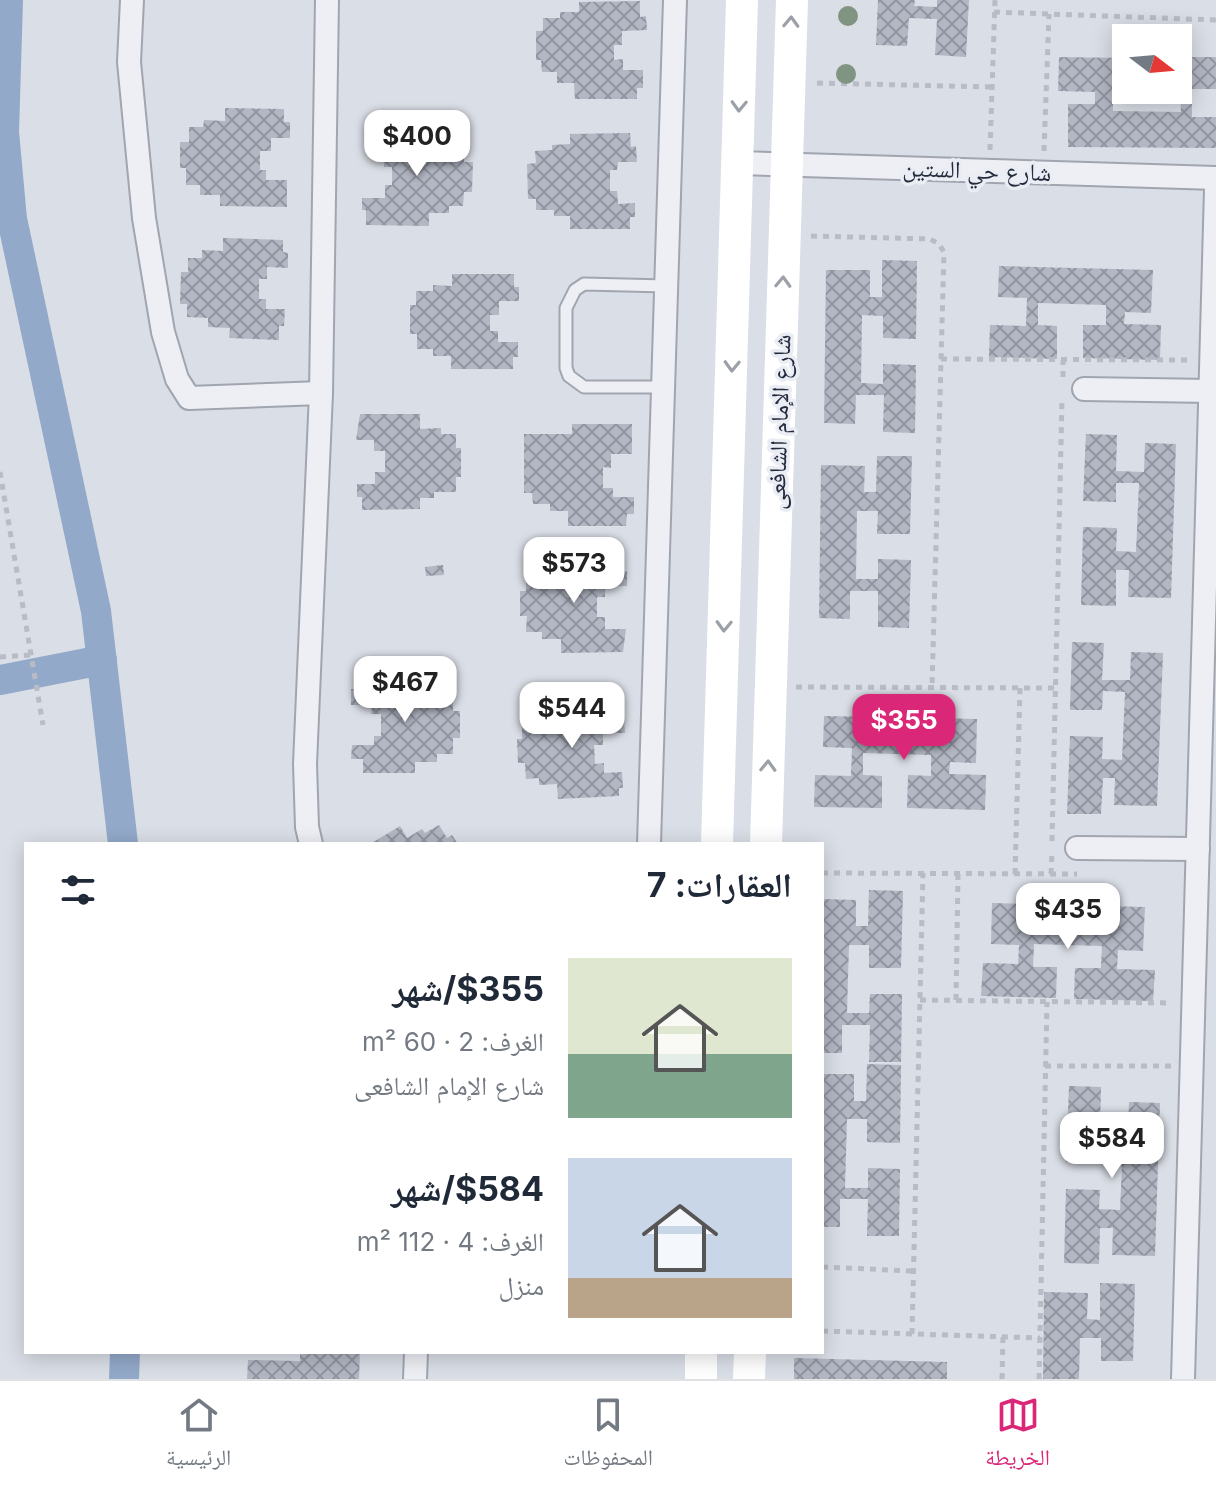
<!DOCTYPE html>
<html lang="ar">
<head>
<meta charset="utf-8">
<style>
  :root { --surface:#fff; --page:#f2f2f3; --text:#1f2937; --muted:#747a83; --line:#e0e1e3; --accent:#db2777 }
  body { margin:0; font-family:Inter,"Noto Naskh Arabic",sans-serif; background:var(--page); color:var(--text); direction:rtl; height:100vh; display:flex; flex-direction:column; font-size:30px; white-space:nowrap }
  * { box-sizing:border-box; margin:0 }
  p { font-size:26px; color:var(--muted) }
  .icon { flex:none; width:44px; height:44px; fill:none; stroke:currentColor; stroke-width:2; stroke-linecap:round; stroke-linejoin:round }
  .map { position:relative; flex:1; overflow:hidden; direction:ltr }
  .details { position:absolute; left:24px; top:842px; width:800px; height:512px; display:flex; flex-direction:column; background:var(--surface); border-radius:0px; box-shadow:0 4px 20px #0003; direction:rtl }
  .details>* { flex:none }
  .needle { width:52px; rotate:106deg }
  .fabs { position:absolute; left:1112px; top:24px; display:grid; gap:16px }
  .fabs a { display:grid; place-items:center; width:80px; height:80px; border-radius:0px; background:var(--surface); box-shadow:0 4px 20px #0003; font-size:40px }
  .price { position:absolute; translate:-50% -68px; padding:0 18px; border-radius:16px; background:#fff; color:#222; font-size:26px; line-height:52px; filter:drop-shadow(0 2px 4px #0008) }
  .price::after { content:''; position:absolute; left:50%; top:48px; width:24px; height:18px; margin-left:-12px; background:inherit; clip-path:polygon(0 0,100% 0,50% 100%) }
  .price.on { background:var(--accent); color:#fff }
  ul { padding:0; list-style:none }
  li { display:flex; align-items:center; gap:24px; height:200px; padding:0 32px }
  li span { display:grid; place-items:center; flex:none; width:224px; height:160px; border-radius:0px; color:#555 }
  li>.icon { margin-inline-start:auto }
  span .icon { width:96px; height:96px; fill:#fffc; stroke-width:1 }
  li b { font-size:34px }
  h2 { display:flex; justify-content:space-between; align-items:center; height:96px; padding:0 32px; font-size:34px }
  .menu { display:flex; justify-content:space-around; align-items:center; height:112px; border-top:2px solid var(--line); background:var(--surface); font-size:22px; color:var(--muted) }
  .menu a { display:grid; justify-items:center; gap:4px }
  .menu .on { color:var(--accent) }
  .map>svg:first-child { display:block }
</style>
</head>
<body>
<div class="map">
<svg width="1216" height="1379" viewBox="0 0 1216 1379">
  <defs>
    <pattern id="building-cross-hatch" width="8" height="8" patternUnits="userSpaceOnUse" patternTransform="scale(2)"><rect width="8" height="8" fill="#b2b7c3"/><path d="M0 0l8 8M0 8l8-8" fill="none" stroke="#9195a0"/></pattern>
  </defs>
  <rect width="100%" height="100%" fill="#dadee6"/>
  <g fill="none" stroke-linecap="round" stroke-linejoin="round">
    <g stroke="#92a9c9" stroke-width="30">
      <path d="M8,0L4,132L12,219L96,611L123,844"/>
      <path d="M0,680L102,660"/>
      <path d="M124,1379L125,1352"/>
    </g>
  </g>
  <g fill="url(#building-cross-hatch)">
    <path d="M878,0H915L914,6L937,7V0H969L966,57L935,55L937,19L909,18L907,46L876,45Z"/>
    <path d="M640,1V17L646,16L647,30L622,31V45H614V60L623,59V70H643V88H637V99H575L574,83H557V72H542L541,60H536V31H543V18H560V12H579V2Z"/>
    <path d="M1059,57L1126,58V91H1113V111L1181,112L1178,57H1216V89H1192V117H1216V148L1068,147V104H1095V92L1058,91Z"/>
    <path d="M225,108L284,109V122H290V138H271V151H260V170H266V180H287V207L220,206V195H200V185H186V168H180V142H189V127H203L204,120L225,121Z"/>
    <path d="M371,128L430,129V143H451V149L464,150V162H473L472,192H464L463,206H449V213H429V226L366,225V210H362V198H385V185H392V167H384V155H366L367,142H370Z"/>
    <path d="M630,133L631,147L636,146L637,162H618L617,170H610V191H617L618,204L635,203V217H630V229H570V216H554V210H536V199H528L527,164L536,163L535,151L552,150V145L570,144V134Z"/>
    <path d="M223,238L283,240V252L288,253V268L267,267V279H259V299H266V309H285L284,326H279V340L229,338L230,328L208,327V318L187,317V304H180L181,272H188V258H202V250L223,251Z"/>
    <path d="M882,260L917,261L916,339L883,338V316L862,315L861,383L883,384V364L916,365L915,433L883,432L884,395H856L855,424L824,423L826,270H870V297H882Z"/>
    <path d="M999,266L1153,270L1151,313L1125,312L1124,324L1161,325L1160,360L1083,358V325H1106V305L1038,303V325L1057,326V359L989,357L990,325L1026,326L1027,298L998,297Z"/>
    <path d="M452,274H514V287H519V301H499V315H490V331H498V342H518V357H513V369H451V356H433V349H417V334H410V305H416V291H433V285L452,286Z"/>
    <path d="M360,414H420V429L441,428V434H456V448H461V477H456V492H434V498H420V509L362,510V497H357V484H375V472H385V451H374V440H356Z"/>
    <path d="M572,424H632V454H611V468L603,467V488H613V497H634V514H627L626,526H568V511H550V504H533L532,493H524V434H572Z"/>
    <path d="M1086,434L1117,435L1116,471L1144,472L1145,443L1176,444L1171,598L1128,597L1129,570H1116V606L1081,605L1083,527L1117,528L1116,551L1136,552L1139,483H1116V502L1083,501Z"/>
    <path d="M877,456H912L910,534H877L878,511H857L856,579H878V559L911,560L909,628L878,627V591H850V619L819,618L821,465L865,466L864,492H876Z"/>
    <path d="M622,558V571H627V586H605V597H597V617H605V629H626L623,652L561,653V639H542V632H526L527,616H520V591H526V575H543V570H562V559Z"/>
    <path d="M443,565L444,575L426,576L425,567Z"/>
    <path d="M1072,642L1104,643L1102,680H1130L1131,652L1163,653L1157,806L1114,805L1115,778H1103L1101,814H1067L1070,736L1103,737L1102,759L1122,760L1125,692L1103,691L1102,710H1070Z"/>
    <path d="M359,676H417V689H439L438,699H453V711H460V738H453V754H437V762H415V773H363V759H351L352,745H374V736H381V714H371L372,705H351V689H359Z"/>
    <path d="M620,702V718H624L625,733H603V745H594L595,764L604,763V773L622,772L623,788H619V796L558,799L557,784L539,785V778L526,779L525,763H518L517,739H522V724L539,723V718H559V704Z"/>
    <path d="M824,716L977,719L976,763L950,762L949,774L986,775L985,810L907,808L908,775L931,776V755L863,753V775L882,776V808L814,807L815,775L851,776L852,748L823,747Z"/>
    <path d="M439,825L447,838L452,835L458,844H370L400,826L407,838L422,829L425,833Z"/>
    <path d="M869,890L903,891L901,968H869V945H849L847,1013H869L870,994H902L901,1062H869L870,1025H842V1053H822V899L856,900V926H868Z"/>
    <path d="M992,903L1145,907L1143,951L1118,950L1117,969L1155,970L1153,1001L1074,999L1075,968H1101L1102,946L1034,944L1033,967H1057L1056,998L981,996L983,963L1018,964L1019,945L991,944Z"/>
    <path d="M867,1064L901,1065L900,1143L867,1142V1119H847L845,1188H868V1168L900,1169L899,1236H867L868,1199H840V1227H822V1074H854V1101H866Z"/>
    <path d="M1069,1086L1101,1087L1100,1130H1128L1129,1102L1160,1103L1155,1256L1112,1255L1113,1228H1100L1099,1264L1064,1263L1066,1189L1100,1190L1099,1209L1120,1210L1123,1142L1100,1141V1163L1066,1162Z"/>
    <path d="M1100,1283L1135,1284L1133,1361H1101V1338H1080L1079,1379H1043L1044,1292L1088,1293L1087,1319L1100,1320Z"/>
    <path d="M300,1352H360L359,1379H247L248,1360L300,1361Z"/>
    <path d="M794,1358L947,1362V1379H794Z"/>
  </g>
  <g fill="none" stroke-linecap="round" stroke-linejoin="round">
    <defs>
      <path id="lane" d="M663,387H584L569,376L566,368V308L575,290L584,284L666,286"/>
      <g id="street">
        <path d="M132,0L129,62L144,218L163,332L177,379L189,398L321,393"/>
        <path d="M738,163L1216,178"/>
        <path d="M1084,389L1210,391"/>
        <path d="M311,844L307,827L305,764L321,393L327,0"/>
        <path d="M649,844L675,0"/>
        <path d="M1077,848L1198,849"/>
        <path d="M415,1379L416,1352"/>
        <path d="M1183,1379L1216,189"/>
      </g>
    </defs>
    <use href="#lane" stroke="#a0a5b0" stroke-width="15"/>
    <use href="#street" stroke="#a0a5b0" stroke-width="26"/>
    <g stroke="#b9bcc4" stroke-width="5" stroke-dasharray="6 6" stroke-linecap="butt">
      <path d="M994,12L1216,20"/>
      <path d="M817,83L992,87"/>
      <path d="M990,150L995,0"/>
      <path d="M1044,151L1049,14"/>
      <path d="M811,236L930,239L939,244L944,252L932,688"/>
      <path d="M941,359L1190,360"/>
      <path d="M1063,377V360"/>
      <path d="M0,472L43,725"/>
      <path d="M0,657L31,655"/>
      <path d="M796,687L1055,688"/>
      <path d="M1052,841L1062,399"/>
      <path d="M822,873L1077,874"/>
      <path d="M1015,874L1020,688"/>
      <path d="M1051,874L1052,851"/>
      <path d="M920,1000L1171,1003"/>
      <path d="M956,1000L958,874"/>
      <path d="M1045,1066H1171"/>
      <path d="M822,1267L913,1271"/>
      <path d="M822,1331L1040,1338"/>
      <path d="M912,1334L923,873"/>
      <path d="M1002,1379L1003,1337"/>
      <path d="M1039,1379L1047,1002"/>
    </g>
    <use href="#lane" stroke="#edeff4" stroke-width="11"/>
    <use href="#street" stroke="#edeff4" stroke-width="22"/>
    <g stroke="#fff" stroke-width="32">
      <path d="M717,844L742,0"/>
      <path d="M766,844L792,0"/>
      <path d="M701,1379V1352"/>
      <path d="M749,1379L750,1352"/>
    </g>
  </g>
  <g fill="#7f9582">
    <circle cx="848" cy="16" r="10"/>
    <circle cx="846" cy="74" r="10"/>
  </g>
  <defs><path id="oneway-chevron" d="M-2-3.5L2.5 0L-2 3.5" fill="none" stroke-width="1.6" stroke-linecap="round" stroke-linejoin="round" transform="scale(2)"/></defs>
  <g stroke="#9ca0a8">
    <use href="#oneway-chevron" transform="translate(791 22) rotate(-88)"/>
    <use href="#oneway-chevron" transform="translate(739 106) rotate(92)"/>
    <use href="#oneway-chevron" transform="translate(783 282) rotate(-88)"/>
    <use href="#oneway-chevron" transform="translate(732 366) rotate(92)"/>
    <use href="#oneway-chevron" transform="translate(724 626) rotate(92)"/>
    <use href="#oneway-chevron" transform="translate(768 766) rotate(-88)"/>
  </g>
  <g text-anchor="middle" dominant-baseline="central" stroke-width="7" stroke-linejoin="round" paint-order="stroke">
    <g font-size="24" fill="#242b3d" stroke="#eaedf4">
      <text transform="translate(977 170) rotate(2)">شارع حي الستين</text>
      <text transform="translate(779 422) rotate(-88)">شارع الإمام الشافعى</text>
    </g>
  </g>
</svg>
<div class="fabs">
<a><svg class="needle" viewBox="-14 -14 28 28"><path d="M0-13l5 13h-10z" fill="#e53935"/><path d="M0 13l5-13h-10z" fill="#747a83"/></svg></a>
</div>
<b class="price" style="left:417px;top:178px">$400</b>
<b class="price" style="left:574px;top:605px">$573</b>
<b class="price" style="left:405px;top:724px">$467</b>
<b class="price" style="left:572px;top:750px">$544</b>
<b class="price on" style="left:904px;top:762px">$355</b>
<b class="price" style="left:1068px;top:951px">$435</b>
<b class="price" style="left:1112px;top:1180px">$584</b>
<section class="details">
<h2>العقارات: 7<svg class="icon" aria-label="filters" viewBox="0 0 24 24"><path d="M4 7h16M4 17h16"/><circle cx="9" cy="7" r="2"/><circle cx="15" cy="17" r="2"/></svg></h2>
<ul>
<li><span style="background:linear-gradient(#dfe7d0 60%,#7fa58c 0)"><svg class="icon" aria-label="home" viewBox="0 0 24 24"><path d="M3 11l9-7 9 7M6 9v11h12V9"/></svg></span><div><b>$355/شهر</b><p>الغرف: 2 · 60 m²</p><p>شارع الإمام الشافعى</p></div></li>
<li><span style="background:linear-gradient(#c9d6e8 75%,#b9a48a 0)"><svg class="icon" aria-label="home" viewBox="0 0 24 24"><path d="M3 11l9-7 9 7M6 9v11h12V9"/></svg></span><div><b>$584/شهر</b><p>الغرف: 4 · 112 m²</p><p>منزل</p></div></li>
</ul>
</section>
</div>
<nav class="menu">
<a class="on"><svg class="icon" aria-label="map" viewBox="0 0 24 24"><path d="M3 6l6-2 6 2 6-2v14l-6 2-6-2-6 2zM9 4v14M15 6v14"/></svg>الخريطة</a>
<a><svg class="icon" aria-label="saved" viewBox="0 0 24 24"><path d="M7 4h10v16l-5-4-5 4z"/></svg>المحفوظات</a>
<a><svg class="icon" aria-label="home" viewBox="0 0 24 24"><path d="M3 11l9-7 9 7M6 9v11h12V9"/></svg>الرئيسية</a>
</nav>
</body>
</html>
